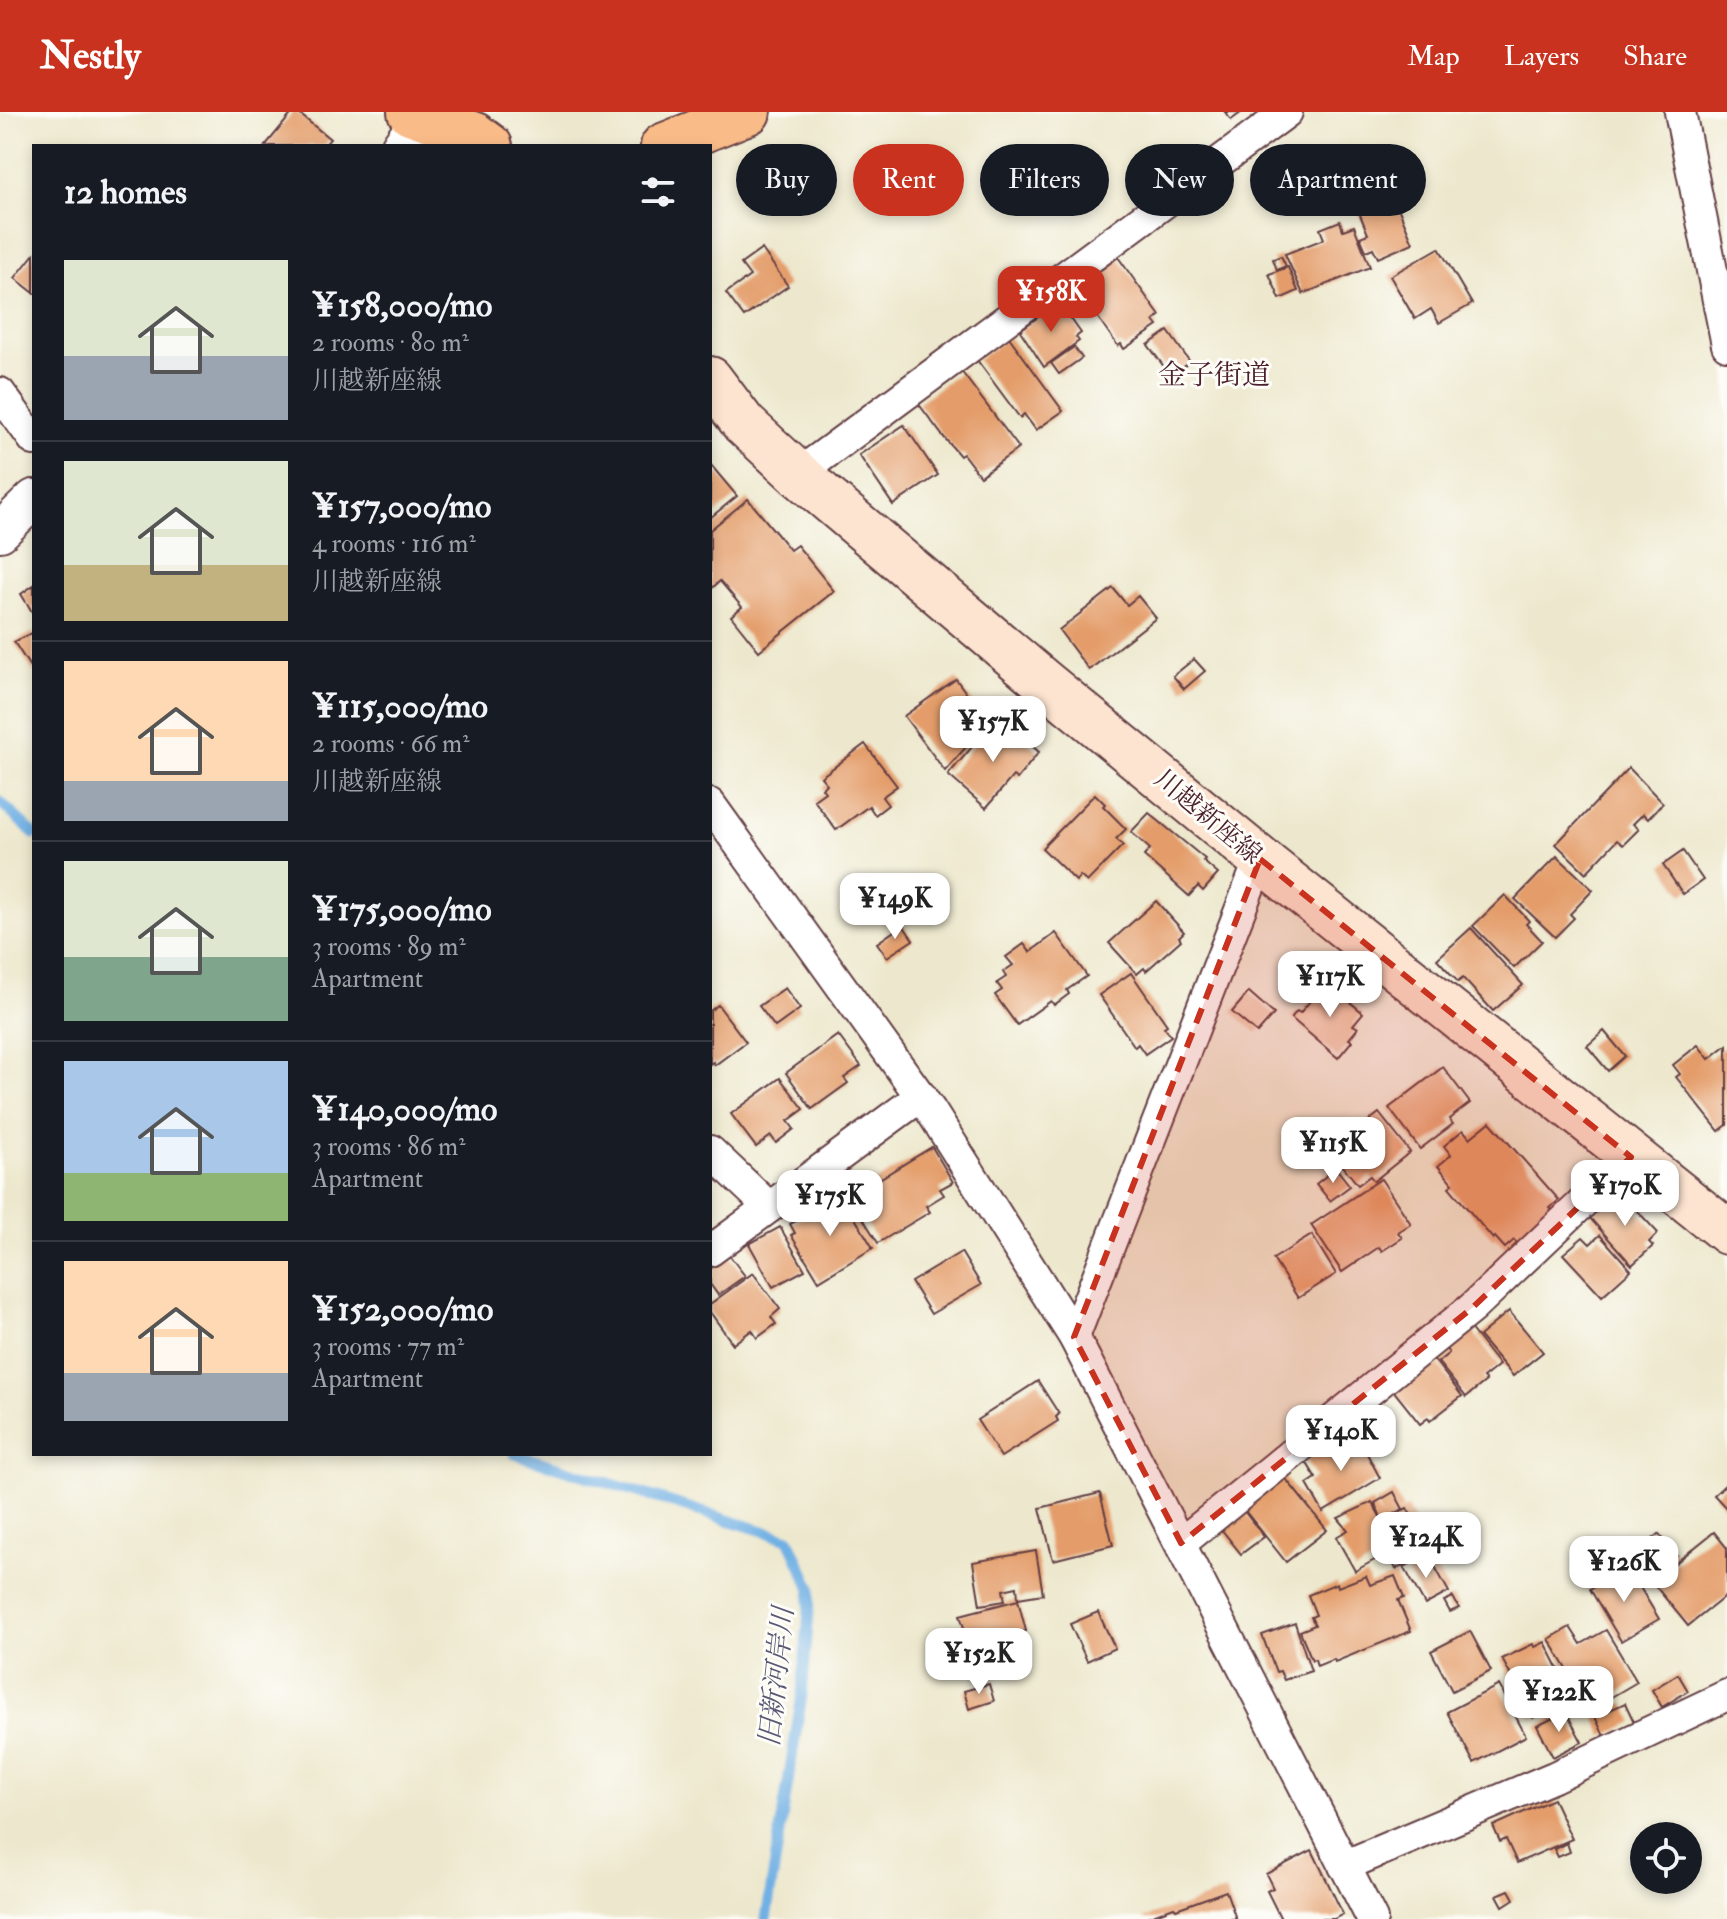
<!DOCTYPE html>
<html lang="en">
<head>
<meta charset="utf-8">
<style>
  :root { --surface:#171b24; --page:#20242c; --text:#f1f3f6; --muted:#9ea1a6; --line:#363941; --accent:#c8321e }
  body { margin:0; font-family:"IM FELL Double Pica","Noto Serif JP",serif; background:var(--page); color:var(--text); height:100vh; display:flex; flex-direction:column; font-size:30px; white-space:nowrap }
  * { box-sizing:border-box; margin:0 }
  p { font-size:26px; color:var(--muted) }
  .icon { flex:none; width:44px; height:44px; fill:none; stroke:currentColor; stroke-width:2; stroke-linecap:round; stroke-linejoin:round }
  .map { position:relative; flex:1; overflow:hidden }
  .side { position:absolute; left:32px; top:32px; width:680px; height:1312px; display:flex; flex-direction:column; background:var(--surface); border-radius:0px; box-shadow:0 4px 12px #0003 }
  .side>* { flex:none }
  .guide { position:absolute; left:736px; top:32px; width:760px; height:72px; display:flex; gap:16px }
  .buttons { position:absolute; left:1630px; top:1710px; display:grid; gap:16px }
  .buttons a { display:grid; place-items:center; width:72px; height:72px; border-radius:50%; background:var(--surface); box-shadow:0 4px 12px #0003; font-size:40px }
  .price { position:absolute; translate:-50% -68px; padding:0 18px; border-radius:16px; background:#fff; color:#222; font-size:26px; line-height:52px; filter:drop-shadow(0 2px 4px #0008) }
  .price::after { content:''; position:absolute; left:50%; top:48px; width:24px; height:18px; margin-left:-12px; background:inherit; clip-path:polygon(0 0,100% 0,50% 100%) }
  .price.active { background:var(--accent); color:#fff }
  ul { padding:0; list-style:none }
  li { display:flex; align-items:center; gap:24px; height:200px; padding:0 32px }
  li+li { border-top:2px solid var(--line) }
  li span { display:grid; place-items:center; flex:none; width:224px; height:160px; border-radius:0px; color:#555 }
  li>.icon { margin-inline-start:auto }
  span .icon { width:96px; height:96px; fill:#fffc; stroke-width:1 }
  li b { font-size:34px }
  h2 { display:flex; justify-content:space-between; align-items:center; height:96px; padding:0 32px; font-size:34px }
  .chip { padding:0 28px; border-radius:36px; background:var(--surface); box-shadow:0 4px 12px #0003; font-size:28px; line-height:72px }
  .chip.active { background:var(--accent); color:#fff }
  header { display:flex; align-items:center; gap:48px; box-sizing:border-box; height:112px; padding:0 40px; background:var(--accent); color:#fff }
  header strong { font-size:38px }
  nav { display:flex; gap:44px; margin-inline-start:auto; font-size:28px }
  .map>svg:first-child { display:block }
</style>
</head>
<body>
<header>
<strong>Nestly</strong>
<nav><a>Map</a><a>Layers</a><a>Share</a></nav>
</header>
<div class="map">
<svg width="1727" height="1807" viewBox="0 0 1727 1807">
  <rect width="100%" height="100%" fill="#fdfcf7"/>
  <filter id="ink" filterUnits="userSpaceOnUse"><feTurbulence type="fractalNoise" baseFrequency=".0125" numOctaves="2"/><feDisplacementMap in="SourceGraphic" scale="16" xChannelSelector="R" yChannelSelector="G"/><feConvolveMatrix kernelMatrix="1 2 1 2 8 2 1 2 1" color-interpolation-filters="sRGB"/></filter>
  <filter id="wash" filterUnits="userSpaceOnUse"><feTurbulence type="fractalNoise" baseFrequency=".006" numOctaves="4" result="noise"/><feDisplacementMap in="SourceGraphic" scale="32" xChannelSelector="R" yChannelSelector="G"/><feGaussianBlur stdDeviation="1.8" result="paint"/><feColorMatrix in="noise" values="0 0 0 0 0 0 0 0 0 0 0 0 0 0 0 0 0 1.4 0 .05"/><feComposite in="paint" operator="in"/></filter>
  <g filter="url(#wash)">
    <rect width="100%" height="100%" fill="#ede8cd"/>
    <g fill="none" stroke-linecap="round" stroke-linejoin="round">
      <g stroke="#71b0e4" stroke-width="11">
        <path d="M0,690L34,722"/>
        <path d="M515,1342L789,1427L811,1476L802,1583L766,1807"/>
      </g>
    </g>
    <g id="blocks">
      <g fill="#e49d6b">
        <path d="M293,0H297L330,27L324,34H265Z"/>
        <path d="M1225,0H1242L1231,8Z"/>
        <path d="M1391,79L1413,131L1378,146L1373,136L1366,139L1360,125L1368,122L1356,93Z"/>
        <path d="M1340,109L1343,118L1354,114L1370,155L1303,182L1285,142L1324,127L1320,117Z"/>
        <path d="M1439,136L1472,192L1439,211L1431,197L1415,207L1390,164Z"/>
        <path d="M762,137L788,174L744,205L726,181L750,164L741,152Z"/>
        <path d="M34,142V181L15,166Z"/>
        <path d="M1281,144L1286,154L1277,158L1273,147Z"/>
        <path d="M1118,145L1160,204L1154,209L1158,214L1124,237L1121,232L1118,234L1094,200L1098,197L1090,185L1093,183L1081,166L1100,153L1102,157Z"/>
        <path d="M1288,155L1298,179L1280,187L1269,162Z"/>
        <path d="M1059,190L1081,221L1076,225L1079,229L1044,255L1021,220L1023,216Z"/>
        <path d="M1168,219L1190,250L1171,264L1148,233Z"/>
        <path d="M1009,225L1063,299L1036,318L1024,302L1020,306L977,248Z"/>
        <path d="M1074,235L1082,246L1059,262L1051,251Z"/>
        <path d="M961,259L1019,336L980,364L963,342L960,344L942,323L918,291Z"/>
        <path d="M904,313L938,363L893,393L859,343Z"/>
        <path d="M710,352L737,384L710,406Z"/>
        <path d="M748,387L790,438L797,433L834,479L759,539L731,504L742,495L720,469L710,478V418Z"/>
        <path d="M34,473V503L21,482Z"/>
        <path d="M1113,476L1127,493L1138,484L1156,506L1089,558L1059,518Z"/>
        <path d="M34,520V561L14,530Z"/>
        <path d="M1194,547L1205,559L1184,577L1173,564Z"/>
        <path d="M956,567L977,596L952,613L967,634L945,659L904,604Z"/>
        <path d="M1008,590L1033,613L1023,624L998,601Z"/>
        <path d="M1001,608L1039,640L1017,667L1013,664L986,696L948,663L978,628L981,631Z"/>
        <path d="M865,632L897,674L882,685L888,693L875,703L869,694L836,718L814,688L825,680L822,676L827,672L821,665Z"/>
        <path d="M1629,656L1663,691L1648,707L1643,702L1633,712L1639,717L1623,733L1617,728L1586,761L1556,732Z"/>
        <path d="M1095,682L1105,692L1103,694L1126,717L1116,727L1123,733L1087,770L1080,764L1076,769L1042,736Z"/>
        <path d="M1149,701L1205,747L1203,749L1218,762L1203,779L1198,774L1189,784L1144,744L1150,737L1131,720Z"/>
        <path d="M1683,739L1703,768L1683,782L1663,753Z"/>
        <path d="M1557,744L1593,778L1570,802L1574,806L1555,825L1515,787Z"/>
        <path d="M1505,783L1529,809L1526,812L1542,829L1514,856L1473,814Z"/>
        <path d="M1156,789L1184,820L1179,825L1181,828L1146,859L1144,856L1137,862L1109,831Z"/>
        <path d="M903,813L913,828L887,845L877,831Z"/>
        <path d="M1471,816L1523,873L1493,899L1463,866L1458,870L1437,847Z"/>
        <path d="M1056,821L1087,864L1067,878L1069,882L1054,893L1051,889L1017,913L995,883L1002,878L997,871L1006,865L1003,860L1013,853L1006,845L1024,832L1030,840Z"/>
        <path d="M1131,861L1167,913L1164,915L1171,924L1145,942L1138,932L1135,935L1099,883Z"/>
        <path d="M1326,870L1363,901L1353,913L1358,916L1349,927L1352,929L1338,946L1291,906L1297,899L1300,901Z"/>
        <path d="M785,876L800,897L775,915L759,894Z"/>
        <path d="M1249,880L1274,902L1257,921L1232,900Z"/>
        <path d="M718,893L746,930L715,953L713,950L710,952V899Z"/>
        <path d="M1604,919L1625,944L1608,959L1587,934Z"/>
        <path d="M838,923L861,954L844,966L848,971L812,997L786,961Z"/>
        <path d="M1698,933L1709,947L1727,933V1013L1719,1019L1676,965L1680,962L1673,953Z"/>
        <path d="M1443,955L1470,991L1449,1007L1453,1012L1420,1037L1389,996Z"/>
        <path d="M780,966L804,997L788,1009L794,1017L776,1031L771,1024L756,1035L731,1002Z"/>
        <path d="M1379,1001L1410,1040L1374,1069L1370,1064L1358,1073L1331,1039Z"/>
        <path d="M1490,1010L1559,1088L1550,1096L1555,1102L1518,1132L1514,1128L1505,1136L1495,1125L1493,1127L1449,1075L1453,1072L1438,1054L1451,1043L1444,1034L1463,1018L1470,1026Z"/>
        <path d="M932,1035L953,1070L940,1077L944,1083L926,1094L930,1100L878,1131L850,1085Z"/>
        <path d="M1336,1056L1350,1074L1330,1089L1316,1072Z"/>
        <path d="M1381,1067L1411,1112L1398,1120L1402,1126L1382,1139L1379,1135L1342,1160L1311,1113Z"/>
        <path d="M1615,1081L1627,1094L1630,1091L1658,1121L1649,1130L1653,1134L1632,1153L1589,1105Z"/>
        <path d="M842,1085L873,1136L819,1169L791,1123L795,1121L790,1112Z"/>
        <path d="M780,1115L805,1158L773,1175L749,1132Z"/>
        <path d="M1312,1123L1336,1162L1298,1186L1273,1147Z"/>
        <path d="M1600,1123L1631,1158L1602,1184L1563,1142L1583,1125L1590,1132Z"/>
        <path d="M961,1140L981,1173L931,1202L911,1170Z"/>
        <path d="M729,1143L745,1164L718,1183L710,1172V1157Z"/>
        <path d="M753,1161L780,1197L771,1205L776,1212L757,1226L752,1218L733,1232L710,1200V1192Z"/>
        <path d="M1509,1199L1543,1240L1513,1264L1479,1224Z"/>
        <path d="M1470,1216L1499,1253L1483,1266L1486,1269L1466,1285L1438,1250L1449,1241L1445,1236Z"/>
        <path d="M1431,1244L1462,1284L1430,1309L1428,1306L1420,1312L1393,1278Z"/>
        <path d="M1038,1269L1059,1302L1056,1305L1058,1309L1001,1345L977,1308Z"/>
        <path d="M1357,1323L1380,1366L1323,1400L1307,1372L1316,1366L1305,1348L1323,1338L1326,1342Z"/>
        <path d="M1282,1362L1327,1418L1286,1450L1242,1395Z"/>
        <path d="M1727,1371V1397L1714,1383Z"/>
        <path d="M1394,1380L1403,1397L1391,1404L1407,1396L1431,1438L1396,1457L1387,1441L1355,1459L1336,1425L1348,1418L1338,1406L1372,1390L1382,1408L1375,1391Z"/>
        <path d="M1100,1381L1113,1433L1053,1448L1040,1396Z"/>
        <path d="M1241,1395L1264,1425L1241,1442L1218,1413Z"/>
        <path d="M1714,1420L1727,1436V1483L1688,1514L1652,1470Z"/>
        <path d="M1659,1422L1677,1443L1651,1464L1634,1443Z"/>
        <path d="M1036,1439L1043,1482L1018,1486L1017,1475L1003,1478L1005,1489L980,1493L973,1450Z"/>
        <path d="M1428,1442L1449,1480L1425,1493L1404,1455Z"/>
        <path d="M1627,1454L1659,1507L1621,1529L1590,1477Z"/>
        <path d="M1366,1464L1370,1473L1395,1464L1404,1486L1398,1488L1411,1519L1335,1550L1334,1547L1317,1554L1315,1547L1312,1548L1300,1519L1315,1513L1311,1505L1316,1503L1308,1483L1337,1471L1338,1475Z"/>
        <path d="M1453,1485L1459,1496L1450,1500L1444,1489Z"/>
        <path d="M1018,1488L1026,1519L997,1527L1000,1545L968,1554L967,1548L963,1549L955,1522L965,1519L960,1503Z"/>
        <path d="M1098,1500L1115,1536L1087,1549L1070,1512Z"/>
        <path d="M1295,1511L1311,1559L1284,1568L1280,1559L1276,1560L1262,1523Z"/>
        <path d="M1570,1515L1581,1532L1606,1518L1637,1570L1591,1597L1549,1527Z"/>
        <path d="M1470,1519L1491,1559L1452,1579L1431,1539Z"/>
        <path d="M1545,1530L1573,1585L1533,1606L1502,1547L1533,1532L1535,1535Z"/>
        <path d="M1678,1562L1688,1579L1662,1595L1652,1578Z"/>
        <path d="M989,1572L994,1589L969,1597L964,1579Z"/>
        <path d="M1499,1573L1526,1624L1474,1651L1447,1600Z"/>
        <path d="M1625,1591L1634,1610L1604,1624L1595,1605Z"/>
        <path d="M1566,1600L1582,1630L1553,1645L1537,1614Z"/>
        <path d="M1553,1687L1572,1727L1517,1751L1506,1727L1500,1730L1493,1714Z"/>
        <path d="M1567,1731L1570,1740L1558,1745L1554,1737Z"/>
        <path d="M1312,1738L1343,1802L1334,1807H1281L1267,1779L1273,1776L1266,1762Z"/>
        <path d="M1509,1778L1514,1787L1503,1794L1497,1783Z"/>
        <path d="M1226,1779L1236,1807H1142L1174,1795L1176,1797Z"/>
      </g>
    </g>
  </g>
  <g filter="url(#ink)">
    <use href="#blocks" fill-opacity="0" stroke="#623d43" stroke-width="2"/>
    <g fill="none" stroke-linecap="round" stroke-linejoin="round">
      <defs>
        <g id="minor">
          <path d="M1680,0L1727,233"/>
          <path d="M0,281L34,328"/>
          <path d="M798,362L1287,0"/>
          <path d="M710,692L931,999L1074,1225L1372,1807"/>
          <path d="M710,1039L769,1095"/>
          <path d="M710,1139L921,984"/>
          <path d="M1074,1225L1260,747"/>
          <path d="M1181,1431L1472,1196L1631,1045"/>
          <path d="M1344,1754L1554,1665L1727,1583"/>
        </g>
        <g id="tertiary">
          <path d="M401,34L422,4"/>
          <path d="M0,420L34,387"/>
        </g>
        <path id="secondary" d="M710,267L744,312L798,362L1043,569L1260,747L1727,1120"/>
        <g id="primary">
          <path d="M410,0L475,23L490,34"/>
          <path d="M663,34L748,0"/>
        </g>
      </defs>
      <use href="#minor" stroke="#623d43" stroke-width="34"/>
      <use href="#tertiary" stroke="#623d43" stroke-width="42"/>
      <use href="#secondary" stroke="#623d43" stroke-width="48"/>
      <use href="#primary" stroke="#623d43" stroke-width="48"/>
      <use href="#minor" stroke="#fff" stroke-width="30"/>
      <use href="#tertiary" stroke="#fff" stroke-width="38"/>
      <use href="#secondary" stroke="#fde4d0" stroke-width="44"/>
      <use href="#primary" stroke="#f9bc89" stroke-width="44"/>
    </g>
  </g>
  <path fill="#c8321e" fill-opacity="0.2" stroke="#c8321e" stroke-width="6" stroke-dasharray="16 10" stroke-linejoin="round" d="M1260,747L1631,1045L1472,1196L1181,1431L1074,1225Z"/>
  <g text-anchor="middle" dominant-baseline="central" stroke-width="6" stroke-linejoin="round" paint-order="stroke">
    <g font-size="26" fill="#4a1f2b" stroke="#fdfcf7">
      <text transform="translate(1208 705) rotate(40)">川越新座線</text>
    </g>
    <g font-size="28" fill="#4a1f2b" stroke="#fdfcf7">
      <text x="1214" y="263">金子街道</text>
    </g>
    <g font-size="28" font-style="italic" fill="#5a5975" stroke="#fdfcf7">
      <text transform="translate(777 1565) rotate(-84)">旧新河岸川</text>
    </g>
  </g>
</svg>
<div class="buttons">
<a><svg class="icon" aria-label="locate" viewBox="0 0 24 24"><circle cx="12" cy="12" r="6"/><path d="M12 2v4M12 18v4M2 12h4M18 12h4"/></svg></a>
</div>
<b class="price active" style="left:1051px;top:222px">¥158K</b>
<b class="price" style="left:993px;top:652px">¥157K</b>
<b class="price" style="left:895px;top:829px">¥149K</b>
<b class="price" style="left:1330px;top:907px">¥117K</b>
<b class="price" style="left:1333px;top:1073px">¥115K</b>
<b class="price" style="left:1625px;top:1116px">¥170K</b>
<b class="price" style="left:830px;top:1126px">¥175K</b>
<b class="price" style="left:1341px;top:1361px">¥140K</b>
<b class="price" style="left:1426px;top:1468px">¥124K</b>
<b class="price" style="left:1624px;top:1492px">¥126K</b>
<b class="price" style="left:979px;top:1584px">¥152K</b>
<b class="price" style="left:1559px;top:1622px">¥122K</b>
<div class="guide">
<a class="chip">Buy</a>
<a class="chip active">Rent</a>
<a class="chip">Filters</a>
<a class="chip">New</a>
<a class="chip">Apartment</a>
</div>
<section class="side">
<h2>12 homes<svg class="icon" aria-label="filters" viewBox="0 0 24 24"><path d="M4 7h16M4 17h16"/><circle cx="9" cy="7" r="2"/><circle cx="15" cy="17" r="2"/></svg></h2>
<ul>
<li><span style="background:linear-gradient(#dfe7d0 60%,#9aa5b1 0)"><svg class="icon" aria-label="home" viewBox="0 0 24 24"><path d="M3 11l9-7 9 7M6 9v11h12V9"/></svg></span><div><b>¥158,000/mo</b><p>2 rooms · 80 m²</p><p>川越新座線</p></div></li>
<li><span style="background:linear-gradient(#dfe7d0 65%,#c2b280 0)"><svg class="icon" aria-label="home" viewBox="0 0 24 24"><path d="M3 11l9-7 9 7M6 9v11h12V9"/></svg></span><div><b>¥157,000/mo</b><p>4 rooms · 116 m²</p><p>川越新座線</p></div></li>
<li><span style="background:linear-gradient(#ffd9b3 75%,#9aa5b1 0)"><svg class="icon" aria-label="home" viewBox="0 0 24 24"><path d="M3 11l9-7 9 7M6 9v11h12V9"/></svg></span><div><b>¥115,000/mo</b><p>2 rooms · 66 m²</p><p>川越新座線</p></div></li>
<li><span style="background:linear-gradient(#dfe7d0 60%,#7fa58c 0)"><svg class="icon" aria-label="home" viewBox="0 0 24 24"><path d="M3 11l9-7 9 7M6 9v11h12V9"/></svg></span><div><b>¥175,000/mo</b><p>3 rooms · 89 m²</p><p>Apartment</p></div></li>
<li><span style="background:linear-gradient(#a9c7e8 70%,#8fb573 0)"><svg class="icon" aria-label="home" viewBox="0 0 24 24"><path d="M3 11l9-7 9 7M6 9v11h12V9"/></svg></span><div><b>¥140,000/mo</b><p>3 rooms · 86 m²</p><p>Apartment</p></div></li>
<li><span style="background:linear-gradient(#ffd9b3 70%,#9aa5b1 0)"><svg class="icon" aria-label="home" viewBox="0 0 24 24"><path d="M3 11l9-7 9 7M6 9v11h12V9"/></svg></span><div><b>¥152,000/mo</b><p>3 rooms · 77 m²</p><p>Apartment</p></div></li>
</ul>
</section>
</div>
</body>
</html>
